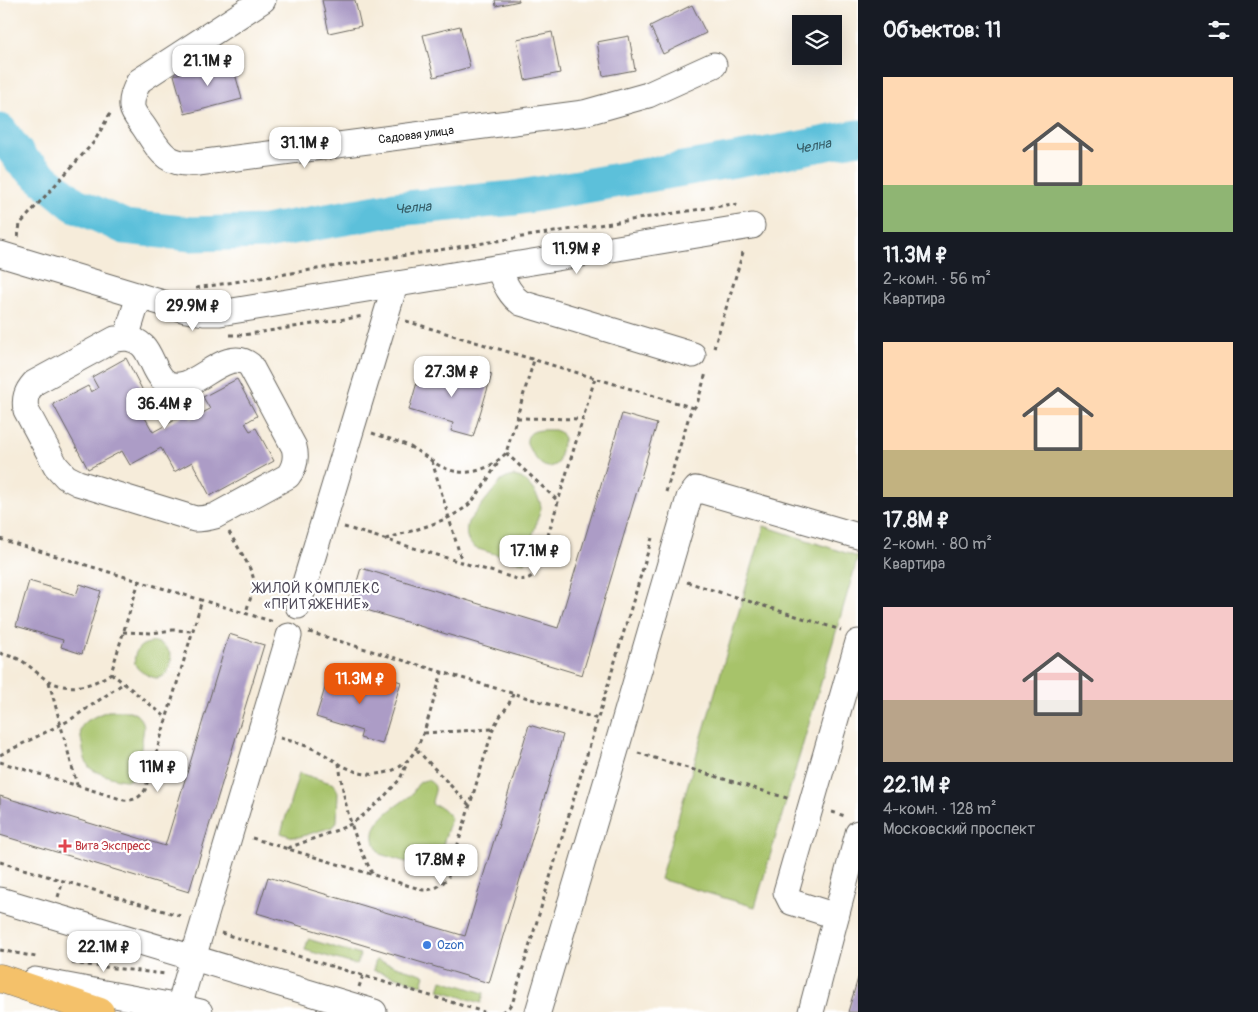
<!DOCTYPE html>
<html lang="ru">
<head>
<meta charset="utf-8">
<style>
  :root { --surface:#171b24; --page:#242831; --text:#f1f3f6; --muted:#9ea1a6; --accent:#ea580c }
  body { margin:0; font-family:Pangolin,sans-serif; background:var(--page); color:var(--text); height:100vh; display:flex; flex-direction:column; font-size:19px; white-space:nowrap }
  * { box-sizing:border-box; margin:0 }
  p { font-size:16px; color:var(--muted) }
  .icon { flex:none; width:28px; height:28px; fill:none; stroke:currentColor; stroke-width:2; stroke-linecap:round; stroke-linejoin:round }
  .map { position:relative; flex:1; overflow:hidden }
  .sheet { display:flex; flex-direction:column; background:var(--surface); width:400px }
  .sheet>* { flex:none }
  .fabs { position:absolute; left:792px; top:15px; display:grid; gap:10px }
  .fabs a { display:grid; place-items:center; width:50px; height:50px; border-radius:0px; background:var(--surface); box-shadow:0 5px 20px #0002; font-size:25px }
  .price { position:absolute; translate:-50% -42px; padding:0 11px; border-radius:10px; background:#fff; color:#222; font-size:16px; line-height:32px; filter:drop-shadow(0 1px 2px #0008) }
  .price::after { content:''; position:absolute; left:50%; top:30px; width:15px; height:11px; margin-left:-8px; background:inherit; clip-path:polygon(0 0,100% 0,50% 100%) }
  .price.active { background:var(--accent); color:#fff }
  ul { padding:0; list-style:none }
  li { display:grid; align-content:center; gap:10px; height:265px; padding:0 25px }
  li span { display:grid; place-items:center; height:155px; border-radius:0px; color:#555 }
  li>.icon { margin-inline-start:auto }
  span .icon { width:90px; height:90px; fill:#fffc; stroke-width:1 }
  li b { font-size:21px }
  h2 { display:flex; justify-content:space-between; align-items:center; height:60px; padding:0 25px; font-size:21px }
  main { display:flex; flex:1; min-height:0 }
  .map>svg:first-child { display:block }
</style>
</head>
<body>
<main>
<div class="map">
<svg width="858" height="1012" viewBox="0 0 858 1012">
  <rect width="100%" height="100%" fill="#fff"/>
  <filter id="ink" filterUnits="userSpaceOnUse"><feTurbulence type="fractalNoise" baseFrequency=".02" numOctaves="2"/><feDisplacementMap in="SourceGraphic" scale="10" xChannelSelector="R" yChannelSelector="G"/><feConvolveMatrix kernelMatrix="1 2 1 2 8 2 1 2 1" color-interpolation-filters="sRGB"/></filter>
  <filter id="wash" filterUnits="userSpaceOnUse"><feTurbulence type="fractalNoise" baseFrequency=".0096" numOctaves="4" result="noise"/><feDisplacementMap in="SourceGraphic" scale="20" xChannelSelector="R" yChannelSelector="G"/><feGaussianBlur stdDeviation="1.12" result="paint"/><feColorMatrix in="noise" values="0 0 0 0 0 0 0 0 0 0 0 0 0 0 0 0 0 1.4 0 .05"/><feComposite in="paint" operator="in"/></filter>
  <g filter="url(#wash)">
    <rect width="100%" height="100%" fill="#f6ecda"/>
    <g fill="#a7c36a" stroke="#627043">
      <path d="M555,430L560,432L564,438L558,463C547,472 539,464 533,454C530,450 526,445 527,440C527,437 529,435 531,433C537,429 548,430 555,430Z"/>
      <path d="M513,476C517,477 521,477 524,480C531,486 541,499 541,508L524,563L475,548C466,541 465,533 468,522L501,481L507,478Z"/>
      <path d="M764,526L858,557L755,907L660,879Z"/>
      <path d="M155,642C163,643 172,651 171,660C171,664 168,669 167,673C164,676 161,678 156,678C150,677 138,671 136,666C132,659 136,648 143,645C146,643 151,643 155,642Z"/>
      <path d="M108,711H130L136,714L143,722L144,727L138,769C137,774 134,778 128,780C121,781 94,773 89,767C85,761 84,755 83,749C80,731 76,726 94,717C99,714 103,713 108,711Z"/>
      <path d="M299,773L334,784L338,792L337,821L336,824L332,827L299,837H293L281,833Z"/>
      <path d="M427,780C441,786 433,793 432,803C436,808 432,805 438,806C443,808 447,813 451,818L435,871L380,854C361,825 390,811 410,796C416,790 416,781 427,780Z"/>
      <path d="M308,939L360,955L357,965L305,950Z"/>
      <path d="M376,960L425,975L422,985L373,970Z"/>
      <path d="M442,980L484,993L481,1003L439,990Z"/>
    </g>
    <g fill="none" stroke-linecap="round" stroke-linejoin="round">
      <path stroke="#5cc0da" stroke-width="35" id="s1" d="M0,131L23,162L74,204L125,227L191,234L265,232L395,209L515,198L786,151L858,137"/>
    </g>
    <g id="blocks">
      <g fill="#ac9cc6">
        <path d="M322,0H355L361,26L329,33Z"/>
        <path d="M495,0H519V1L496,6Z"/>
        <path d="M692,5L706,33L663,54L650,26Z"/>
        <path d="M460,26L470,67L434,77L423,35Z"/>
        <path d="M552,32L560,73L525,80L517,39Z"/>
        <path d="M629,36L635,70L603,76L597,42Z"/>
        <path d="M231,59L242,99L185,114L174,75Z"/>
        <path d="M126,358L144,393L134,398L153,432L188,413L191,419L210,409L203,397L237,379L257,416L245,423L250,431L256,428L274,461L210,496L192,462L174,472L161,448L130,465L122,451L88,469L53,404L88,386L91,392L98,388L92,377Z"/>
        <path d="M422,365L467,379L470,368L492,374L473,437L451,431L453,423L409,410Z"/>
        <path d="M622,414L657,424L582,675L350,605L361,568L558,628Z"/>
        <path d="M29,581L76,595L80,584L101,591L82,654L61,647L63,640L16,626Z"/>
        <path d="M229,634L264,645L189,892L0,835V796L165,846Z"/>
        <path d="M330,672L376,686L379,675L401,682L382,744L360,738L362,731L316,717Z"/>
        <path d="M529,725L563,735L489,983L257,913L268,877L465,936Z"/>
        <path d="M858,978V1012H848Z"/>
      </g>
    </g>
  </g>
  <g filter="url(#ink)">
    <use href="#blocks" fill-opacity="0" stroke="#68655e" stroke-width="1"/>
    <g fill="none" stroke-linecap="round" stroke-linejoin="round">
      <defs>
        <g id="minor">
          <path id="s2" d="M263,0L139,81C135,90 131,97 132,107C133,114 140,121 144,127C160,151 165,166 198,163L584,113L648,95L714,65"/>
          <path d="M0,254L186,310L204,313H220L752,226"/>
          <path d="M498,268C504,281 509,295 521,303L693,355"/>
          <path d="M126,338C132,339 138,341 143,346C155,359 156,388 180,385C202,383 228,347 250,365L294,447C297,458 295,467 288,476L215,516C208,518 202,519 195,519L78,483L66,477L56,466L26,410C24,399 26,392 34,383L115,339L126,338L139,296"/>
          <path d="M298,606L395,285"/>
          <path d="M0,900L374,1012"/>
          <path d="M836,916L791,902L786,892L858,642"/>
          <path d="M35,980L179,1007L200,1012"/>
          <path d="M179,1007L193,958L289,636"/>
          <path d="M538,1012L617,746L689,498L696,489L858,536"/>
          <path d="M811,1012L858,833"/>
        </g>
        <path id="major" d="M0,978L100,1012"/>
      </defs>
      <use href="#minor" stroke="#68655e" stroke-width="27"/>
      <use href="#major" stroke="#68655e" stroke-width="29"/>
      <g stroke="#68655e" stroke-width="3" stroke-dasharray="4 4" stroke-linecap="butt">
        <path d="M18,237L20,224L94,142L111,112"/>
        <path d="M196,288L733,204L738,206"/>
        <path d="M406,321L694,408"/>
        <path d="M230,335H243L364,316"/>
        <path d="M714,348L744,249"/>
        <path d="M517,418L583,419"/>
        <path d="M372,433C386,438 399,441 412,448C423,454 432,462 442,467C465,478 489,471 506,453L534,360"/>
        <path d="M506,453L558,501"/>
        <path d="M432,461L462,562"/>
        <path d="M666,492L690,413L697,404L706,373"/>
        <path d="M344,527L517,579C527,581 533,577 538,569L595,378"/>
        <path d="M229,532C235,543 254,571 254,582C254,592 248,603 246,613"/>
        <path d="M0,539L274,622"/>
        <path d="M386,539C412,530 456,521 474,499C483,488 490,475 498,463"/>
        <path d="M687,582L841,630"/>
        <path d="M123,632L151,633L173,630L193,631"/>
        <path d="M309,632L598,719"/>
        <path d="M0,653C8,656 16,657 22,661C30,666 37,673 44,678C65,693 92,687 111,673L139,581"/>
        <path d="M111,673L167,718"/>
        <path d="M49,682L77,785"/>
        <path d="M424,733L493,729"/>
        <path d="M280,738C294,742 307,745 320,752C330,757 339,765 350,769C361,775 372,775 384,773C414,767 422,738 430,713C434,699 438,686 442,672"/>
        <path d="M417,750L469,805"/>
        <path d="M638,753L790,799"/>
        <path d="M0,755L70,720L124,683"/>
        <path d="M0,762L124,800C133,801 140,798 145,790L202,600"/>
        <path d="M339,763C342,787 346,810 354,832C359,847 366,861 373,875"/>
        <path d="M832,812L845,816"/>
        <path d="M252,838L423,890C435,890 441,886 448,877L493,729C499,715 508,709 513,694"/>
        <path d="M288,848L340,829L351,824L361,817L382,799L392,788L400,779L408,761"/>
        <path d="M0,862L184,917"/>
        <path d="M58,897L63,881"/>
        <path d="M221,933L484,1012"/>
        <path d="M0,950L36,957"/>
        <path d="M72,963L96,966L165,974"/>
        <path d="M359,987L363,975"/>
        <path d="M502,1012L509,1007L513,1001L652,538"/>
      </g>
      <use href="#minor" stroke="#fff" stroke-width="25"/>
      <use href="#major" stroke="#f4c16a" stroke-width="28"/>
    </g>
  </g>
  <path fill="#e0444e" stroke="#fff" stroke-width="2" d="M62.5 838.5h5v5h5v5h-5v5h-5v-5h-5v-5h5z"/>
  <circle fill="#3f7fe0" stroke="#fff" stroke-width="2" cx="427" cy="945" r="5"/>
  <g text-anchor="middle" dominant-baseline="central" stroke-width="4.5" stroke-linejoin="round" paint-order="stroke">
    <g font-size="12" fill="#1c1c1c" stroke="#fff">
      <text stroke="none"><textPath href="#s2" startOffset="489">Садовая улица</textPath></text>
    </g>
    <g font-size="12" fill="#be3a42" stroke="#fff" text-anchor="start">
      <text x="75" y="846">Вита Экспресс</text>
    </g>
    <g font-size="12" fill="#366cbe" stroke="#fff" text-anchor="start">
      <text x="437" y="945">Ozon</text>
    </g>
    <g font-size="14" font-style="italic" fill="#365e68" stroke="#fff">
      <text stroke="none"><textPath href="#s1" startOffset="856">Челна</textPath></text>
      <text stroke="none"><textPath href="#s1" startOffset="451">Челна</textPath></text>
    </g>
    <g font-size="14" letter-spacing="1" fill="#4e4958" stroke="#fff">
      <text x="317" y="588">ЖИЛОЙ КОМПЛЕКС<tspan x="317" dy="16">«ПРИТЯЖЕНИЕ»</tspan></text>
    </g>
  </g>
</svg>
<div class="fabs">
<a><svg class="icon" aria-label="layers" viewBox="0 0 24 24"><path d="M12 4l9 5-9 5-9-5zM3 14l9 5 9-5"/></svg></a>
</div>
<b class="price" style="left:208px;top:87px">21.1M ₽</b>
<b class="price" style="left:305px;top:169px">31.1M ₽</b>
<b class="price" style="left:577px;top:275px">11.9M ₽</b>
<b class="price" style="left:193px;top:332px">29.9M ₽</b>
<b class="price" style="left:452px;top:398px">27.3M ₽</b>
<b class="price" style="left:165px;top:430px">36.4M ₽</b>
<b class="price" style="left:535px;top:577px">17.1M ₽</b>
<b class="price active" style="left:360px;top:705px">11.3M ₽</b>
<b class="price" style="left:158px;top:793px">11M ₽</b>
<b class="price" style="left:441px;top:886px">17.8M ₽</b>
<b class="price" style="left:104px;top:973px">22.1M ₽</b>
</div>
<section class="sheet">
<h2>Объектов: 11<svg class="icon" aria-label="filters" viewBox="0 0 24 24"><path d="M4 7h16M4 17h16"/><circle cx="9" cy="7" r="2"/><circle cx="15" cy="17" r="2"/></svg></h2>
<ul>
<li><span style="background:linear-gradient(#ffd9b3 70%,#8fb573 0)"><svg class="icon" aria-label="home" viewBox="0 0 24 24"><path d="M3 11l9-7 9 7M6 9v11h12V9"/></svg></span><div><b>11.3M ₽</b><p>2-комн. · 56 m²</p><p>Квартира</p></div></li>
<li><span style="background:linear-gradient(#ffd9b3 70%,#c2b280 0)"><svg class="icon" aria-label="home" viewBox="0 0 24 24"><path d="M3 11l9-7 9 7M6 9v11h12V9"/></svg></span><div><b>17.8M ₽</b><p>2-комн. · 80 m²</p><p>Квартира</p></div></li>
<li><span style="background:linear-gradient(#f6c9c9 60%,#b9a48a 0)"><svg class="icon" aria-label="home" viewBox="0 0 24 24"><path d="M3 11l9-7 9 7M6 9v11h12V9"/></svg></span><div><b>22.1M ₽</b><p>4-комн. · 128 m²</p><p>Московский проспект</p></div></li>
</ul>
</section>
</main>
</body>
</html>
